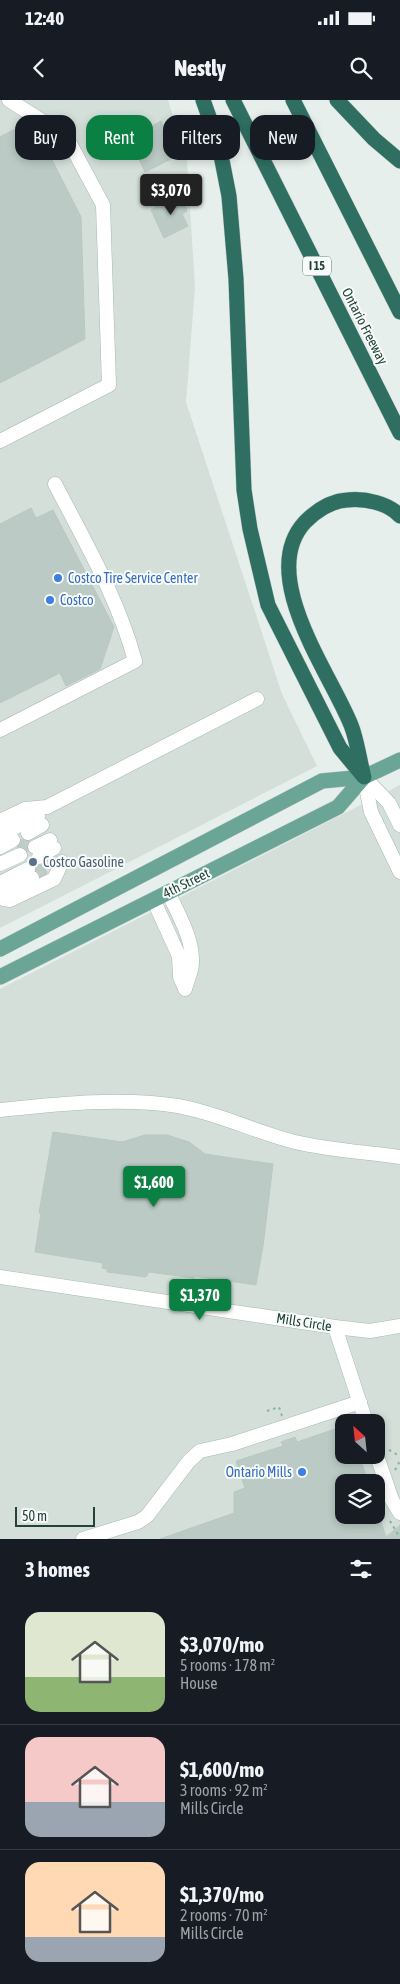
<!DOCTYPE html>
<html lang="en">
<head>
<meta charset="utf-8">
<style>
  :root { --surface:#171b24; --page:#242831; --text:#f1f3f6; --muted:#9ea1a6; --line:#363941; --accent:#0b8043 }
  body { margin:0; font-family:"Asap Condensed",sans-serif; background:var(--page); color:var(--text); height:100vh; display:flex; flex-direction:column; font-size:19px; white-space:nowrap }
  * { box-sizing:border-box; margin:0 }
  p { font-size:16px; color:var(--muted) }
  .icon { flex:none; width:28px; height:28px; fill:none; stroke:currentColor; stroke-width:2; stroke-linecap:round; stroke-linejoin:round }
  .map { position:relative; height:1439px; overflow:hidden }
  .side { display:flex; flex-direction:column; background:var(--surface); flex:1 }
  .side>* { flex:none }
  .guide { position:absolute; left:15px; top:15px; width:370px; height:45px; display:flex; gap:10px }
  .needle { width:32px; rotate:333deg }
  .controls { position:absolute; left:335px; top:1314px; display:grid; gap:10px }
  .controls a { display:grid; place-items:center; width:50px; height:50px; border-radius:10px; background:var(--surface); box-shadow:0 2px 8px #0003; font-size:25px }
  .scale { position:absolute; left:15px; bottom:12px; width:80px; box-sizing:border-box; padding-left:5px; border:2px solid #24423a; border-top:0; font-size:14px; line-height:18px; white-space:nowrap; color:#24423a; -webkit-text-stroke:4px #f7fbf9; paint-order:stroke }
  .price { position:absolute; translate:-50% -42px; padding:0 11px; border-radius:5px; background:var(--accent); color:#fff; font-size:16px; line-height:32px; filter:drop-shadow(0 1px 2px #0008) }
  .price::after { content:''; position:absolute; left:50%; top:30px; width:15px; height:11px; margin-left:-8px; background:inherit; clip-path:polygon(0 0,100% 0,50% 100%) }
  .price.on { background:#222; color:#fff }
  ul { padding:0; list-style:none }
  li { display:flex; align-items:center; gap:15px; height:125px; padding:0 25px }
  li+li { border-top:1px solid var(--line) }
  li span { display:grid; place-items:center; flex:none; width:140px; height:100px; border-radius:15px; color:#555 }
  li>.icon { margin-inline-start:auto }
  span .icon { width:60px; height:60px; fill:#fffc; stroke-width:1 }
  li b { font-size:21px }
  h2 { display:flex; justify-content:space-between; align-items:center; height:60px; padding:0 25px; font-size:21px }
  .tag { padding:0 18px; border-radius:15px; background:var(--surface); box-shadow:0 2px 8px #0003; font-size:18px; line-height:45px }
  .tag.on { background:var(--accent); color:#fff }
  .status { display:flex; justify-content:space-between; align-items:center; height:35px; padding:0 25px; background:var(--surface); direction:ltr }
  .status svg { height:14px; fill:currentColor }
  header { display:flex; justify-content:space-between; align-items:center; height:65px; padding:0 25px; background:var(--surface); font-size:22px; font-weight:800 }
  .map>svg:first-child { display:block }
</style>
</head>
<body>
<div class="status"><b>12:40</b><svg viewBox="0 0 49 12"><path d="M0 12V9h3v3zM5 12V6h3v6zM10 12V3h3v9zM15 12V0h3v12zM26 1h20v11H26zM47 4h2v5h-2z"/></svg></div>
<header><svg class="icon" aria-label="back" viewBox="0 0 24 24"><path d="M15 5l-7 7 7 7"/></svg>Nestly<svg class="icon" aria-label="search" viewBox="0 0 24 24"><circle cx="10" cy="10" r="6"/><path d="M15 15l6 6"/></svg></header>
<div class="map">
<svg width="400" height="1439" viewBox="0 0 400 1439">
  <rect width="100%" height="100%" fill="#e6efeb"/>
  <g fill="#d4dfda" fill-rule="evenodd">
    <path d="M0,0H168L187,61L195,187L186,302L282,594L317,666L0,828Z"/>
    <path d="M400,685V1439H0V889ZM344,1322H376V1355H344ZM344,1382H376V1415H344Z"/>
  </g>
  <g fill="#bbcac4" stroke="#b8c9c2">
    <path d="M161,21L177,56L145,72L129,39Z"/>
    <path d="M17,28L32,58L47,50L81,117L85,239L0,283V37Z"/>
    <path d="M181,93L187,111L182,114L188,126L164,138L151,110Z"/>
    <path d="M31,408L36,418L53,410L114,527L100,569L66,586L60,573L0,603V424Z"/>
    <path d="M36,765H43L47,773L40,776Z"/>
    <path d="M53,1032L122,1042L145,1035H167L189,1042L205,1054L273,1064L263,1146L256,1185L194,1176V1178L149,1172L146,1177L107,1172V1169L102,1168L103,1163L35,1152L41,1113H39Z"/>
    <path d="M344,1326V1355H359L368,1382H344V1415H379L386,1437L400,1425V1439H160L234,1413V1392L245,1388L236,1361L283,1346L281,1342L295,1337L297,1342Z"/>
  </g>
  <g fill="none" stroke-linecap="round" stroke-linejoin="round">
    <g stroke="#bfccc8" stroke-width="14" stroke-dasharray="14 7" stroke-linecap="butt">
      <path d="M18,749L32,742"/>
      <path d="M32,778L46,771"/>
    </g>
    <defs>
      <g id="minor">
        <path d="M0,341L109,285L103,105L66,36L9,0"/>
        <path d="M0,630L135,561C118,498 85,442 55,384"/>
        <path d="M364,677L371,712L400,772"/>
        <path d="M364,677L389,703L400,725"/>
        <path d="M0,721L25,709L47,707L257,599"/>
        <path d="M28,733L42,725"/>
        <path d="M0,735L38,716"/>
        <path d="M0,747L13,740"/>
        <path d="M35,747L50,740"/>
        <path d="M39,757L54,748"/>
        <path d="M0,764L20,755"/>
        <path d="M0,783L28,769"/>
        <path d="M0,791L2,793L32,778"/>
        <path d="M168,792C178,814 193,838 192,863C192,871 187,881 185,889"/>
        <path d="M4,799L10,800L54,779L62,762"/>
        <path d="M153,799L179,856L180,877L185,888"/>
        <path d="M0,1010C58,1004 120,997 178,1006C218,1013 255,1032 295,1042C328,1050 365,1052 400,1057"/>
        <path d="M0,1177L335,1227L370,1231L400,1226"/>
        <path d="M335,1227L366,1322"/>
        <path d="M376,1353L392,1400L400,1413"/>
        <path d="M83,1439L138,1422L147,1416L189,1361L200,1351L232,1344L360,1302"/>
      </g>
      <g id="major">
        <path d="M0,849L322,681L364,677L400,660"/>
        <path d="M0,877L338,707L364,677"/>
      </g>
      <g id="highway">
        <path d="M203,0L219,45L229,96L236,179L244,390L250,429L268,505L340,648L364,677"/>
        <path d="M233,0L400,333"/>
        <path d="M293,0L400,212"/>
        <path d="M337,0L374,39L400,61"/>
        <path d="M363,673C359,658 357,640 351,625C331,574 256,475 305,422C316,411 331,401 347,400C365,398 388,403 400,416"/>
      </g>
    </defs>
    <use href="#minor" stroke="#a8b8b2" stroke-width="15"/>
    <use href="#major" stroke="#c2cac8" stroke-width="16"/>
    <use href="#highway" stroke="#c2cac8" stroke-width="16"/>
    <g stroke="#86b3a5" stroke-width="2" stroke-dasharray="2.5 4" stroke-linecap="butt">
      <path d="M267,1311L279,1307L282,1316"/>
      <path d="M389,1350L400,1356"/>
      <path d="M395,1370L400,1361"/>
      <path d="M390,1421L400,1438"/>
    </g>
    <use href="#minor" stroke="#fff" stroke-width="14"/>
    <use href="#major" stroke="#6aa596" stroke-width="15"/>
    <use href="#highway" stroke="#2f6f62" stroke-width="15"/>
  </g>
  <g fill="#3f7fe0" stroke="#f7fbf9" stroke-width="2">
    <circle cx="58" cy="478" r="5"/>
    <circle cx="50" cy="500" r="5"/>
    <circle cx="302" cy="1372" r="5"/>
  </g>
  <circle fill="#5c6f8a" stroke="#f7fbf9" stroke-width="2" cx="33" cy="762" r="5"/>
  <g text-anchor="middle" dominant-baseline="central" stroke-width="4" stroke-linejoin="round" paint-order="stroke">
    <rect fill="#f7fbf9" stroke="#637a73" stroke-width="1" x="303" y="156.5" width="28" height="19" rx="4"/>
    <g font-size="12" font-weight="bold" fill="#24423a">
      <text x="317" y="166">I 15</text>
    </g>
    <g font-size="14" fill="#24423a" stroke="#f7fbf9">
      <text transform="translate(365 226) rotate(63)">Ontario Freeway</text>
      <text transform="translate(186 783) rotate(-26)">4th Street</text>
      <text transform="translate(304 1222) rotate(9)">Mills Circle</text>
    </g>
    <g font-size="14" fill="#366cbe" stroke="#f7fbf9" text-anchor="start">
      <text x="68" y="478">Costco Tire Service Center</text>
      <text x="60" y="500">Costco</text>
      <text x="292" y="1372" text-anchor="end">Ontario Mills</text>
    </g>
    <g font-size="14" fill="#4e5e75" stroke="#f7fbf9" text-anchor="start">
      <text x="43" y="762">Costco Gasoline</text>
    </g>
  </g>
</svg>
<div class="controls">
<a><svg class="needle" viewBox="-14 -14 28 28"><path d="M0-13l5 13h-10z" fill="#e53935"/><path d="M0 13l5-13h-10z" fill="#9ea1a6"/></svg></a>
<a><svg class="icon" aria-label="layers" viewBox="0 0 24 24"><path d="M12 4l9 5-9 5-9-5zM3 14l9 5 9-5"/></svg></a>
</div>
<div class="scale">50 m</div>
<b class="price on" style="left:171px;top:116px">$3,070</b>
<b class="price" style="left:154px;top:1108px">$1,600</b>
<b class="price" style="left:200px;top:1221px">$1,370</b>
<div class="guide">
<a class="tag">Buy</a>
<a class="tag on">Rent</a>
<a class="tag">Filters</a>
<a class="tag">New</a>
</div>
</div>
<section class="side">
<h2>3 homes<svg class="icon" aria-label="filters" viewBox="0 0 24 24"><path d="M4 7h16M4 17h16"/><circle cx="9" cy="7" r="2"/><circle cx="15" cy="17" r="2"/></svg></h2>
<ul>
<li><span style="background:linear-gradient(#dfe7d0 65%,#8fb573 0)"><svg class="icon" aria-label="home" viewBox="0 0 24 24"><path d="M3 11l9-7 9 7M6 9v11h12V9"/></svg></span><div><b>$3,070/mo</b><p>5 rooms · 178 m²</p><p>House</p></div></li>
<li><span style="background:linear-gradient(#f6c9c9 65%,#9aa5b1 0)"><svg class="icon" aria-label="home" viewBox="0 0 24 24"><path d="M3 11l9-7 9 7M6 9v11h12V9"/></svg></span><div><b>$1,600/mo</b><p>3 rooms · 92 m²</p><p>Mills Circle</p></div></li>
<li><span style="background:linear-gradient(#ffd9b3 75%,#9aa5b1 0)"><svg class="icon" aria-label="home" viewBox="0 0 24 24"><path d="M3 11l9-7 9 7M6 9v11h12V9"/></svg></span><div><b>$1,370/mo</b><p>2 rooms · 70 m²</p><p>Mills Circle</p></div></li>
</ul>
</section>
</body>
</html>
